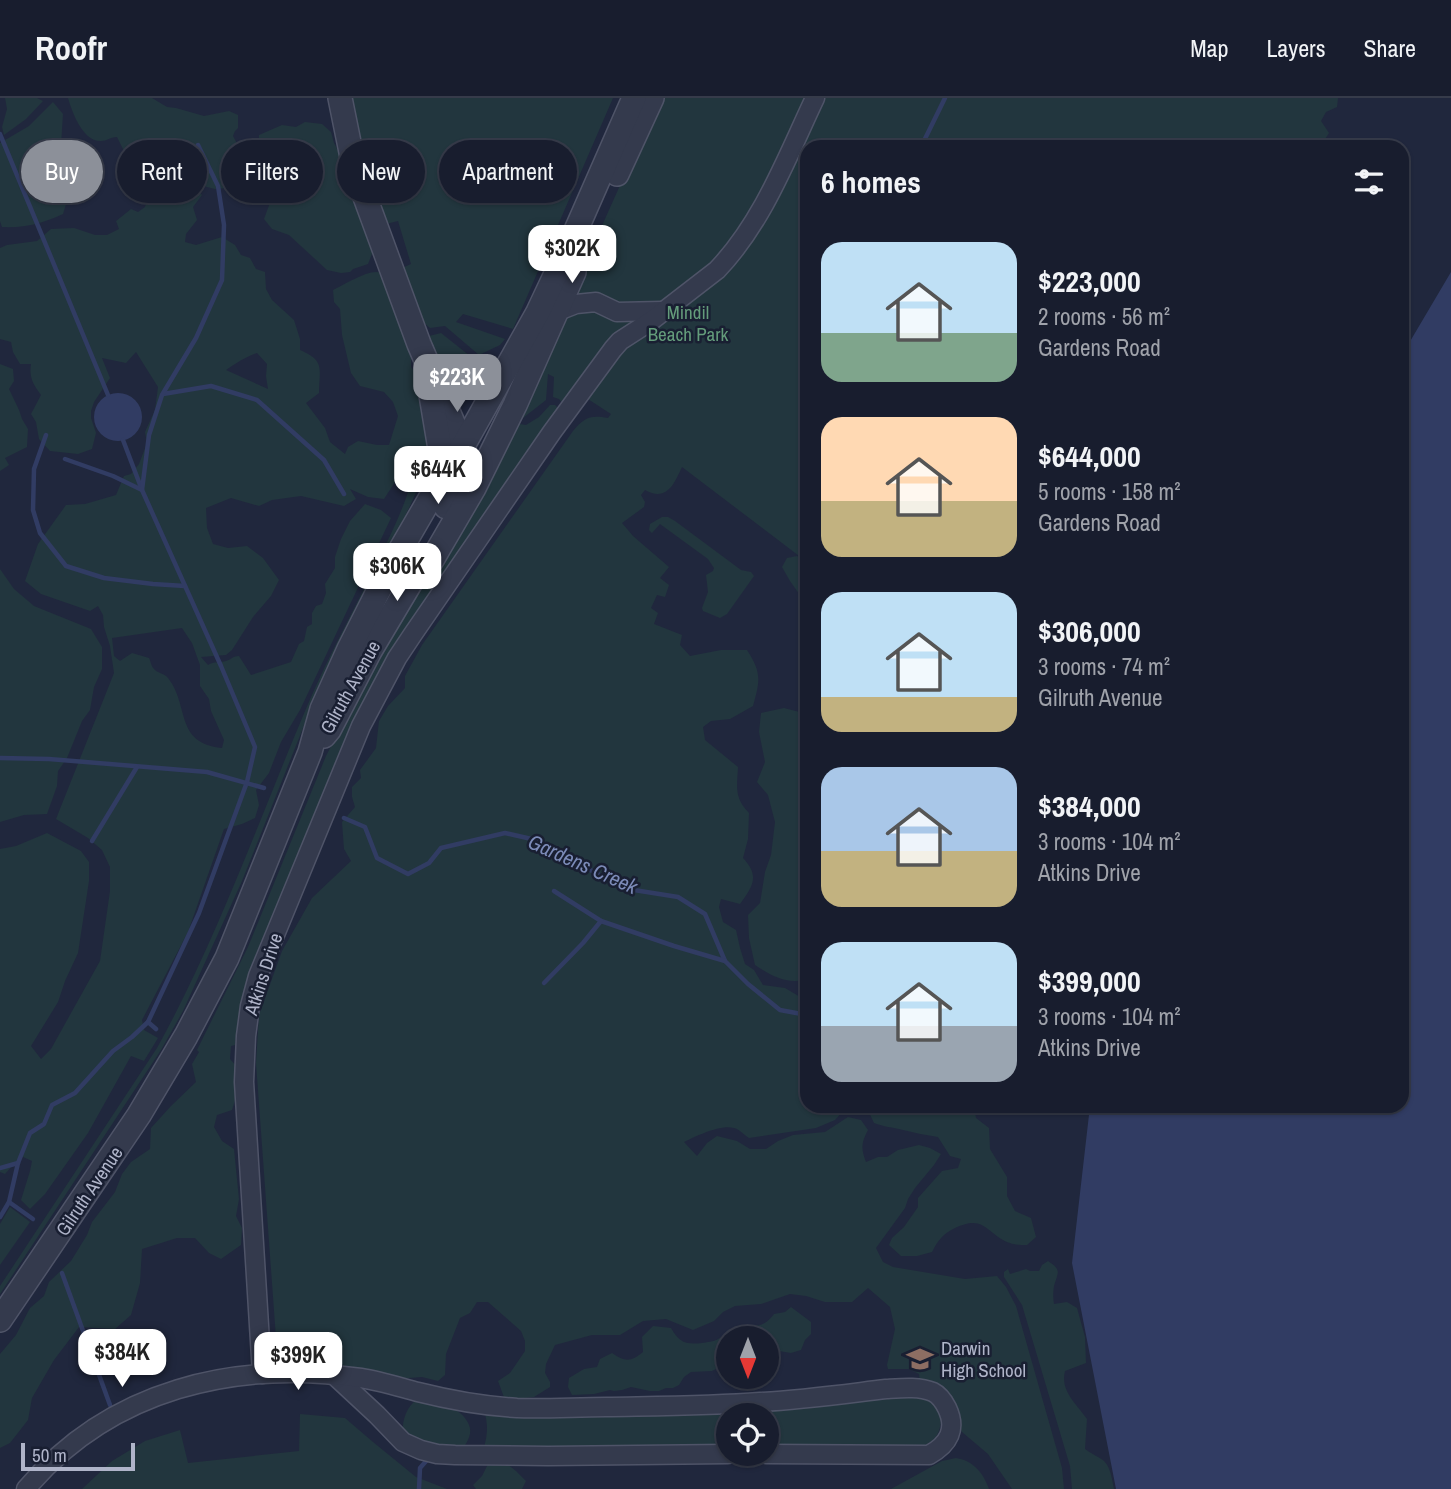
<!DOCTYPE html>
<html lang="en">
<head>
<meta charset="utf-8">
<style>
  :root { --surface:#181d2e; --page:#212636; --text:#f1f3f6; --muted:#9fa2aa; --line:#363b4a; --accent:#8c9099 }
  body { margin:0; font-family:"Archivo Narrow",sans-serif; background:var(--page); color:var(--text); height:100vh; display:flex; flex-direction:column; font-size:26px; white-space:nowrap }
  * { box-sizing:border-box; margin:0 }
  p { font-size:23px; color:var(--muted) }
  .icon { flex:none; width:38px; height:38px; fill:none; stroke:currentColor; stroke-width:2; stroke-linecap:round; stroke-linejoin:round }
  .map { position:relative; flex:1; overflow:hidden }
  .details { position:absolute; left:800px; top:42px; width:609px; height:973px; display:flex; flex-direction:column; background:var(--surface); border-radius:21px; box-shadow:0 2px 5px #0004,0 0 0 2px var(--line) }
  .details>* { flex:none }
  .hud { position:absolute; left:21px; top:42px; width:665px; height:63px; display:flex; gap:14px }
  .needle { width:46px; rotate:180deg }
  .buttons { position:absolute; left:716px; top:1228px; display:grid; gap:14px }
  .buttons a { display:grid; place-items:center; width:63px; height:63px; border-radius:50%; background:var(--surface); box-shadow:0 2px 5px #0004,0 0 0 2px var(--line); font-size:35px }
  .scale { position:absolute; left:21px; bottom:18px; width:114px; box-sizing:border-box; padding-left:7px; border:4px solid #afb4c9; border-top:0; font-size:19px; line-height:24px; white-space:nowrap; color:#afb4c9; -webkit-text-stroke:5px #191f32; paint-order:stroke }
  .price { position:absolute; translate:-50% -60px; padding:0 16px; border-radius:14px; background:#fff; color:#222; font-size:23px; line-height:46px; filter:drop-shadow(0 2px 4px #0008) }
  .price::after { content:''; position:absolute; left:50%; top:42px; width:21px; height:16px; margin-left:-10px; background:inherit; clip-path:polygon(0 0,100% 0,50% 100%) }
  .price.selected { background:var(--accent); color:#fff }
  ul { padding:0; list-style:none }
  li { display:flex; align-items:center; gap:21px; height:175px; padding:0 21px }
  li span { display:grid; place-items:center; flex:none; width:196px; height:140px; border-radius:21px; color:#555 }
  li>.icon { margin-inline-start:auto }
  span .icon { width:84px; height:84px; fill:#fffc; stroke-width:1 }
  li b { font-size:30px }
  h2 { display:flex; justify-content:space-between; align-items:center; height:84px; padding:0 21px; font-size:30px }
  .tag { padding:0 24px; border-radius:32px; background:var(--surface); box-shadow:0 2px 5px #0004,0 0 0 2px var(--line); font-size:24px; line-height:63px }
  .tag.selected { background:var(--accent); color:#fff }
  header { display:flex; align-items:center; gap:42px; box-sizing:border-box; height:98px; padding:0 35px; background:var(--surface); border-bottom:2px solid var(--line) }
  header strong { font-size:33px }
  nav { display:flex; gap:38px; margin-inline-start:auto; font-size:24px }
  .map>svg:first-child { display:block }
</style>
</head>
<body>
<header>
<strong>Roofr</strong>
<nav><a>Map</a><a>Layers</a><a>Share</a></nav>
</header>
<div class="map">
<svg width="1451" height="1391" viewBox="0 0 1451 1391">
  <rect width="100%" height="100%" fill="#20273d"/>
  <g fill="#22363e" fill-rule="evenodd">
    <path d="M5,0H37L43,3L26,21L4,37L2,29L7,11Z"/>
    <path d="M68,0H152L167,9L176,10L204,18L229,13L238,17V30L235,33L233,38L241,53V67C231,70 230,75 231,85L227,90L215,91L175,81L164,73L154,71L146,58L124,53L117,39C110,39 107,43 101,43C83,44 72,14 68,0Z"/>
    <path d="M344,0H613L513,231L463,216L456,224L505,241L500,247L479,257L445,228L430,230L416,218L398,172L411,166L398,123L386,126L375,119Z"/>
    <path d="M659,0H1338L1337,9L1326,14L1321,23L1329,35L1320,49H807V464L682,369C674,386 667,404 645,392L641,397L645,404L644,409L622,425L633,438L669,469L660,480L669,487L665,499L657,497L651,510L658,515L654,526L682,537L680,547L690,558L721,552H747C762,575 760,583 753,608L730,621L711,623L703,629L705,642L738,669C737,690 734,699 749,715L748,741L743,760C760,778 753,788 740,806L721,801L719,809L723,824L736,832L740,850L745,866L754,872L763,887L785,890L807,903V1008H857L852,1015L843,1013L835,1022L816,1030L749,1040C744,1037 739,1031 734,1030C721,1026 696,1038 684,1044L697,1058L707,1045L717,1038L737,1043L750,1051H766L778,1043L793,1037L825,1034L848,1019L861,1022L868,1032C861,1045 861,1051 866,1064L878,1059H887L898,1052L919,1047L930,1050L941,1056L934,1067L915,1090L908,1101L905,1110L876,1150L883,1164L893,1169L965,1181L997,1178L1006,1189L1016,1208L1062,1370L1064,1391H1012L988,1356L962,1334L958,1327L920,1286L919,1276L909,1271H888L887,1267L895,1231L890,1209L868,1190L852,1204H825L806,1198L790,1196L761,1206L735,1208L723,1214L714,1223L693,1232L666,1221L643,1223L620,1237H592L555,1247L546,1266L545,1275L550,1284V1289L534,1299L505,1302L498,1283L510,1275L525,1253V1243L521,1233L488,1204H477L470,1215L460,1220L446,1256L445,1277L438,1283L422,1279L396,1281L315,1268V1260L288,1255L276,1240L256,965L259,917L282,853L312,800L351,763L344,751L342,724L355,709L352,699V689L361,680L360,672L376,650L379,623L388,608L405,590V578L422,547L573,333C585,319 590,317 608,320L611,316L574,292L563,306L559,301L553,299L554,279L548,276L546,302L523,320L517,318Z"/>
    <path d="M53,4L63,16L61,47L71,90L63,116C41,126 26,130 2,129L0,123V45L29,28Z"/>
    <path d="M305,24L322,26L331,34L334,45L347,69L375,148L368,166L353,171L350,174L341,175L327,172L289,137L272,131L264,121L275,91L285,82L282,68L264,61L259,50V37L282,27L296,29Z"/>
    <path d="M153,85H161L170,89L196,90L202,97L193,109L197,122L186,136L185,144L196,147L222,139L235,147L241,157L250,160L256,171L265,174L266,191L272,202L294,222L300,241V252C326,263 319,271 319,295L306,305L325,330L330,344L345,356L348,349L358,343L377,347H389L398,318L393,304L384,294L360,288L351,275L342,237L340,211L334,204L333,192C344,187 364,174 376,174C380,174 383,176 387,178L393,206L402,235L411,252V269L423,284L424,299L430,322L429,360L426,372L409,410L313,605L242,783L183,913L161,952L0,1196V1188L157,950C218,840 259,721 308,606C329,557 355,510 378,463C395,427 413,393 417,354L403,352L397,362V381L384,401L368,399L350,391L356,401L344,408L301,398L272,402L259,408L231,400L206,410L207,430L213,446L228,450L247,448L263,460L279,482L271,498L253,519L232,552L226,557L201,559L208,567C214,563 220,565 226,563C232,561 233,558 239,558L251,577L291,564L299,546L304,543L307,529L312,526V515L316,508L322,506L326,495L325,486L335,470V459L341,441L350,423L365,406L381,412L391,420L300,612L281,644L269,675L256,692L259,707L255,720L242,726L224,731L188,834L142,922L144,932L158,940L144,963L131,958L88,1035L45,1096L30,1111L21,1102L30,1073L32,1063L21,1058L5,1076L0,1074V751L16,748L47,735L81,753L89,764V783L78,855L65,883L58,904L31,948L41,961L51,951L100,863L110,793V769L102,752L88,740L56,721L114,575L110,548L104,529L103,517L98,508L90,513L41,496L25,483L38,446L66,407L85,406L116,397L124,378L131,376L139,366L147,345L145,334L155,312L158,289L136,254L126,265L102,260L110,280L94,304L91,313V320L96,335L92,351L78,356L50,353L39,341L36,324L31,316L41,297C33,286 29,280 31,266H20L13,254L11,244L0,241V150L7,147L37,143L51,131L74,130L95,137H107L119,131L116,123L131,111L138,114L145,109ZM257,255L267,266L266,278L268,291L226,272C235,266 247,258 257,255ZM182,530L192,545L200,567V588L209,601L211,613L224,642L222,650C174,645 190,608 168,580C164,575 157,575 154,571C151,568 151,564 149,560L132,555L120,563L114,558L112,540Z"/>
    <path d="M441,235L475,262L477,272C461,272 444,270 434,255C431,251 430,243 429,238Z"/>
    <path d="M0,266L13,271L14,283L9,291L19,312L22,321L28,331L27,349L5,360L9,367L0,373Z"/>
    <path d="M550,307H555L559,311L374,583L338,661L268,831L252,875L240,913L235,947L231,948L230,961L238,970L237,996L232,1012L217,1017L214,1029L222,1043L234,1051L239,1101L236,1118L242,1130L241,1147L221,1161L209,1155L195,1140H177L142,1151L140,1185L131,1217L115,1231L79,1229L54,1262L32,1300L28,1322L10,1345L0,1350V1256L16,1237L30,1210L44,1198L49,1184L71,1163L87,1137L92,1124L115,1094L122,1076L131,1064L150,1051L151,1030L171,1008L196,984L192,966L199,954L197,952L248,849L326,658L366,580L513,325L526,327L539,319Z"/>
    <path d="M662,419H668L675,423L741,472L751,474L754,478L727,516L720,520L703,513L702,510L708,494L706,477L713,473L714,470L708,461L660,426L652,435L649,432L650,426Z"/>
    <path d="M797,458L807,466V507L790,483L782,469L787,460Z"/>
    <path d="M0,471L14,491L34,508L91,531L102,549V571L94,589L90,612L82,623L67,660L58,673L57,688L47,716L24,717L0,724Z"/>
    <path d="M784,610L807,616V885L804,882C785,886 770,877 755,867L749,840L748,817L760,805L765,774L771,757L775,724L768,697L757,684L765,664L759,634L761,615Z"/>
    <path d="M866,1008H974L976,1020L989,1030L990,1051L1007,1079V1098L1015,1113L1031,1120L1036,1139L1027,1147C1022,1147 1015,1147 1010,1145C987,1137 985,1115 955,1130C943,1136 938,1142 932,1154L917,1158H901L889,1147L892,1140L904,1129L918,1109V1100L942,1073L958,1070L961,1061L950,1058L938,1039C926,1037 915,1035 903,1032C892,1029 884,1029 874,1025Z"/>
    <path d="M10,1109L30,1124L0,1167V1126Z"/>
    <path d="M1048,1163C1062,1172 1058,1174 1054,1188C1053,1194 1053,1199 1054,1206L1067,1204L1077,1210L1085,1239L1086,1265L1065,1273C1060,1293 1076,1305 1087,1321L1085,1351C1090,1355 1101,1360 1104,1363C1111,1370 1112,1382 1114,1391H1072L1070,1368L1022,1207L1004,1179V1174L1008,1171L1010,1176L1026,1171L1030,1173H1039L1042,1167Z"/>
    <path d="M791,1209L811,1224V1236L805,1242L801,1252L791,1255L767,1251L766,1241H728V1265L712,1273L691,1274L684,1279L679,1287L673,1290H666L659,1293H650L631,1289L622,1292L614,1293L610,1292L594,1296L572,1297L568,1289L569,1280L584,1271L597,1269L600,1261L612,1255C625,1264 631,1264 643,1254L642,1239L653,1228L671,1230C679,1244 685,1247 702,1245C706,1244 714,1244 718,1241C725,1238 728,1232 736,1230C755,1223 759,1235 774,1216L785,1214Z"/>
    <path d="M914,1295C919,1297 927,1299 931,1302C942,1310 944,1329 935,1340C932,1344 925,1347 920,1349H767L766,1318H728V1349H484C488,1335 488,1326 484,1312Z"/>
    <path d="M416,1302C434,1305 457,1306 467,1323C473,1333 470,1339 464,1349C441,1349 421,1350 403,1333C402,1322 407,1309 416,1302Z"/>
    <path d="M300,1316L345,1320L373,1344L416,1379L447,1391H82L112,1363L145,1343L180,1332L188,1365L299,1353Z"/>
    <path d="M956,1360C974,1363 983,1375 989,1391H891L942,1363Z"/>
    <path d="M503,1363L516,1373L526,1383L522,1391H476L473,1387L482,1378L488,1366Z"/>
  </g>
  <g fill="#313c63">
    <path d="M1451,174V1391H1116L1072,1165L1090,1008H1402V257Z"/>
    <circle cx="118" cy="319" r="24"/>
  </g>
  <g fill="none" stroke-linecap="round" stroke-linejoin="round">
    <g stroke="#313c63" stroke-width="4.5">
      <path d="M0,36L108,297"/>
      <path d="M921,49L945,0"/>
      <path d="M163,296L211,288L257,302L324,362L344,396"/>
      <path d="M46,337L34,371L33,412L40,435L66,468L104,480L153,486L185,488"/>
      <path d="M123,342L142,392L221,568L255,649L247,684L199,815L148,924L156,931"/>
      <path d="M65,361L113,378L142,392L149,337L162,297L196,240L222,182L224,127L218,88L198,47"/>
      <path d="M0,660L49,661L207,674L264,690"/>
      <path d="M344,720L365,729L377,760L408,776L429,765L441,750L505,735L536,742L603,779L634,792L678,799L705,816L725,863L748,886L780,912L807,917"/>
      <path d="M92,743L137,669"/>
      <path d="M554,793L601,823L674,848L725,863"/>
      <path d="M544,885L583,845L601,823"/>
      <path d="M0,1070L18,1065"/>
      <path d="M9,1104L33,1121"/>
      <path d="M0,1119L9,1104L18,1065L30,1035L44,1026L52,1007L75,995L113,953L132,939L148,924"/>
      <path d="M62,1175L110,1307"/>
      <path d="M419,1391L420,1370L427,1362"/>
    </g>
    <defs>
      <g id="minor">
        <path d="M558,213L576,206L596,204L617,214L662,213"/>
        <path d="M262,1276L244,984L246,938L250,908L258,878L361,628L397,560L413,536L552,334L613,251L620,243L651,223L717,172C763,124 787,59 815,0"/>
        <path d="M335,1278L377,1317L403,1344L421,1352L437,1356L455,1357L548,1358L728,1356"/>
        <path d="M26,1391C110,1291 235,1262 361,1280C380,1283 399,1289 418,1294C450,1302 483,1308 517,1310C546,1311 577,1309 606,1309C657,1308 709,1308 760,1304C802,1302 844,1296 886,1291C901,1290 919,1288 933,1294C939,1297 944,1304 947,1310C957,1331 949,1346 929,1357L766,1356"/>
      </g>
      <g id="tertiary">
        <path d="M340,0L354,69L419,246L463,348V372L460,384L446,409"/>
        <path d="M617,76L652,0"/>
        <path d="M431,270C458,287 474,285 504,275"/>
        <path d="M431,297L440,351L438,384"/>
        <path d="M324,638L329,632L370,553L411,484L432,462L474,390L515,307L574,174"/>
        <path d="M0,1222L139,1017L186,938L227,860L310,654L322,611L349,551L391,468L438,387L463,348L538,214L570,146L634,0"/>
      </g>
    </defs>
    <use href="#minor" stroke="#4f5468" stroke-width="21"/>
    <use href="#tertiary" stroke="#4f5468" stroke-width="26"/>
    <use href="#minor" stroke="#343a4d" stroke-width="18"/>
    <use href="#tertiary" stroke="#343a4d" stroke-width="23"/>
  </g>
  <defs>
    <symbol id="university-bare" viewBox="-9 -9 18 18"><path d="M0-5L7-2L0 1L-7-2ZM-4 1L0 2.5L4 1V4Q0 6-4 4Z" fill="#8d6e63" stroke="#191f32" stroke-width="2.5" paint-order="stroke"/></symbol>
  </defs>
  <g fill-rule="evenodd">
    <use href="#university-bare" x="901" y="1242" width="38" height="38"/>
  </g>
  <g text-anchor="middle" dominant-baseline="central" stroke-width="5" stroke-linejoin="round" paint-order="stroke">
    <g font-size="19" fill="#649c7b" stroke="#191f32">
      <text x="688" y="214">Mindil<tspan x="688" dy="22">Beach Park</tspan></text>
    </g>
    <g font-size="19" fill="#afb4c9" stroke="#191f32">
      <text transform="translate(350 589) rotate(-61)">Gilruth Avenue</text>
      <text transform="translate(263 876) rotate(-72)">Atkins Drive</text>
      <text transform="translate(89 1093) rotate(-56)">Gilruth Avenue</text>
    </g>
    <g font-size="19" fill="#afb4c9" stroke="#191f32" text-anchor="start">
      <text x="941" y="1250">Darwin<tspan x="941" dy="22">High School</tspan></text>
    </g>
    <g font-size="21" font-style="italic" fill="#7c8bb8" stroke="#191f32">
      <text transform="translate(583 766) rotate(24)">Gardens Creek</text>
    </g>
  </g>
</svg>
<div class="buttons">
<a><svg class="needle" viewBox="-14 -14 28 28"><path d="M0-13l5 13h-10z" fill="#e53935"/><path d="M0 13l5-13h-10z" fill="#9fa2aa"/></svg></a>
<a><svg class="icon" aria-label="locate" viewBox="0 0 24 24"><circle cx="12" cy="12" r="6"/><path d="M12 2v4M12 18v4M2 12h4M18 12h4"/></svg></a>
</div>
<div class="scale">50 m</div>
<b class="price" style="left:572px;top:187px">$302K</b>
<b class="price selected" style="left:457px;top:316px">$223K</b>
<b class="price" style="left:438px;top:408px">$644K</b>
<b class="price" style="left:397px;top:505px">$306K</b>
<b class="price" style="left:122px;top:1291px">$384K</b>
<b class="price" style="left:298px;top:1294px">$399K</b>
<div class="hud">
<a class="tag selected">Buy</a>
<a class="tag">Rent</a>
<a class="tag">Filters</a>
<a class="tag">New</a>
<a class="tag">Apartment</a>
</div>
<section class="details">
<h2>6 homes<svg class="icon" aria-label="filters" viewBox="0 0 24 24"><path d="M4 7h16M4 17h16"/><circle cx="9" cy="7" r="2"/><circle cx="15" cy="17" r="2"/></svg></h2>
<ul>
<li><span style="background:linear-gradient(#bfe0f5 65%,#7fa58c 0)"><svg class="icon" aria-label="home" viewBox="0 0 24 24"><path d="M3 11l9-7 9 7M6 9v11h12V9"/></svg></span><div><b>$223,000</b><p>2 rooms · 56 m²</p><p>Gardens Road</p></div></li>
<li><span style="background:linear-gradient(#ffd9b3 60%,#c2b280 0)"><svg class="icon" aria-label="home" viewBox="0 0 24 24"><path d="M3 11l9-7 9 7M6 9v11h12V9"/></svg></span><div><b>$644,000</b><p>5 rooms · 158 m²</p><p>Gardens Road</p></div></li>
<li><span style="background:linear-gradient(#bfe0f5 75%,#c2b280 0)"><svg class="icon" aria-label="home" viewBox="0 0 24 24"><path d="M3 11l9-7 9 7M6 9v11h12V9"/></svg></span><div><b>$306,000</b><p>3 rooms · 74 m²</p><p>Gilruth Avenue</p></div></li>
<li><span style="background:linear-gradient(#a9c7e8 60%,#c2b280 0)"><svg class="icon" aria-label="home" viewBox="0 0 24 24"><path d="M3 11l9-7 9 7M6 9v11h12V9"/></svg></span><div><b>$384,000</b><p>3 rooms · 104 m²</p><p>Atkins Drive</p></div></li>
<li><span style="background:linear-gradient(#bfe0f5 60%,#9aa5b1 0)"><svg class="icon" aria-label="home" viewBox="0 0 24 24"><path d="M3 11l9-7 9 7M6 9v11h12V9"/></svg></span><div><b>$399,000</b><p>3 rooms · 104 m²</p><p>Atkins Drive</p></div></li>
</ul>
</section>
</div>
</body>
</html>
